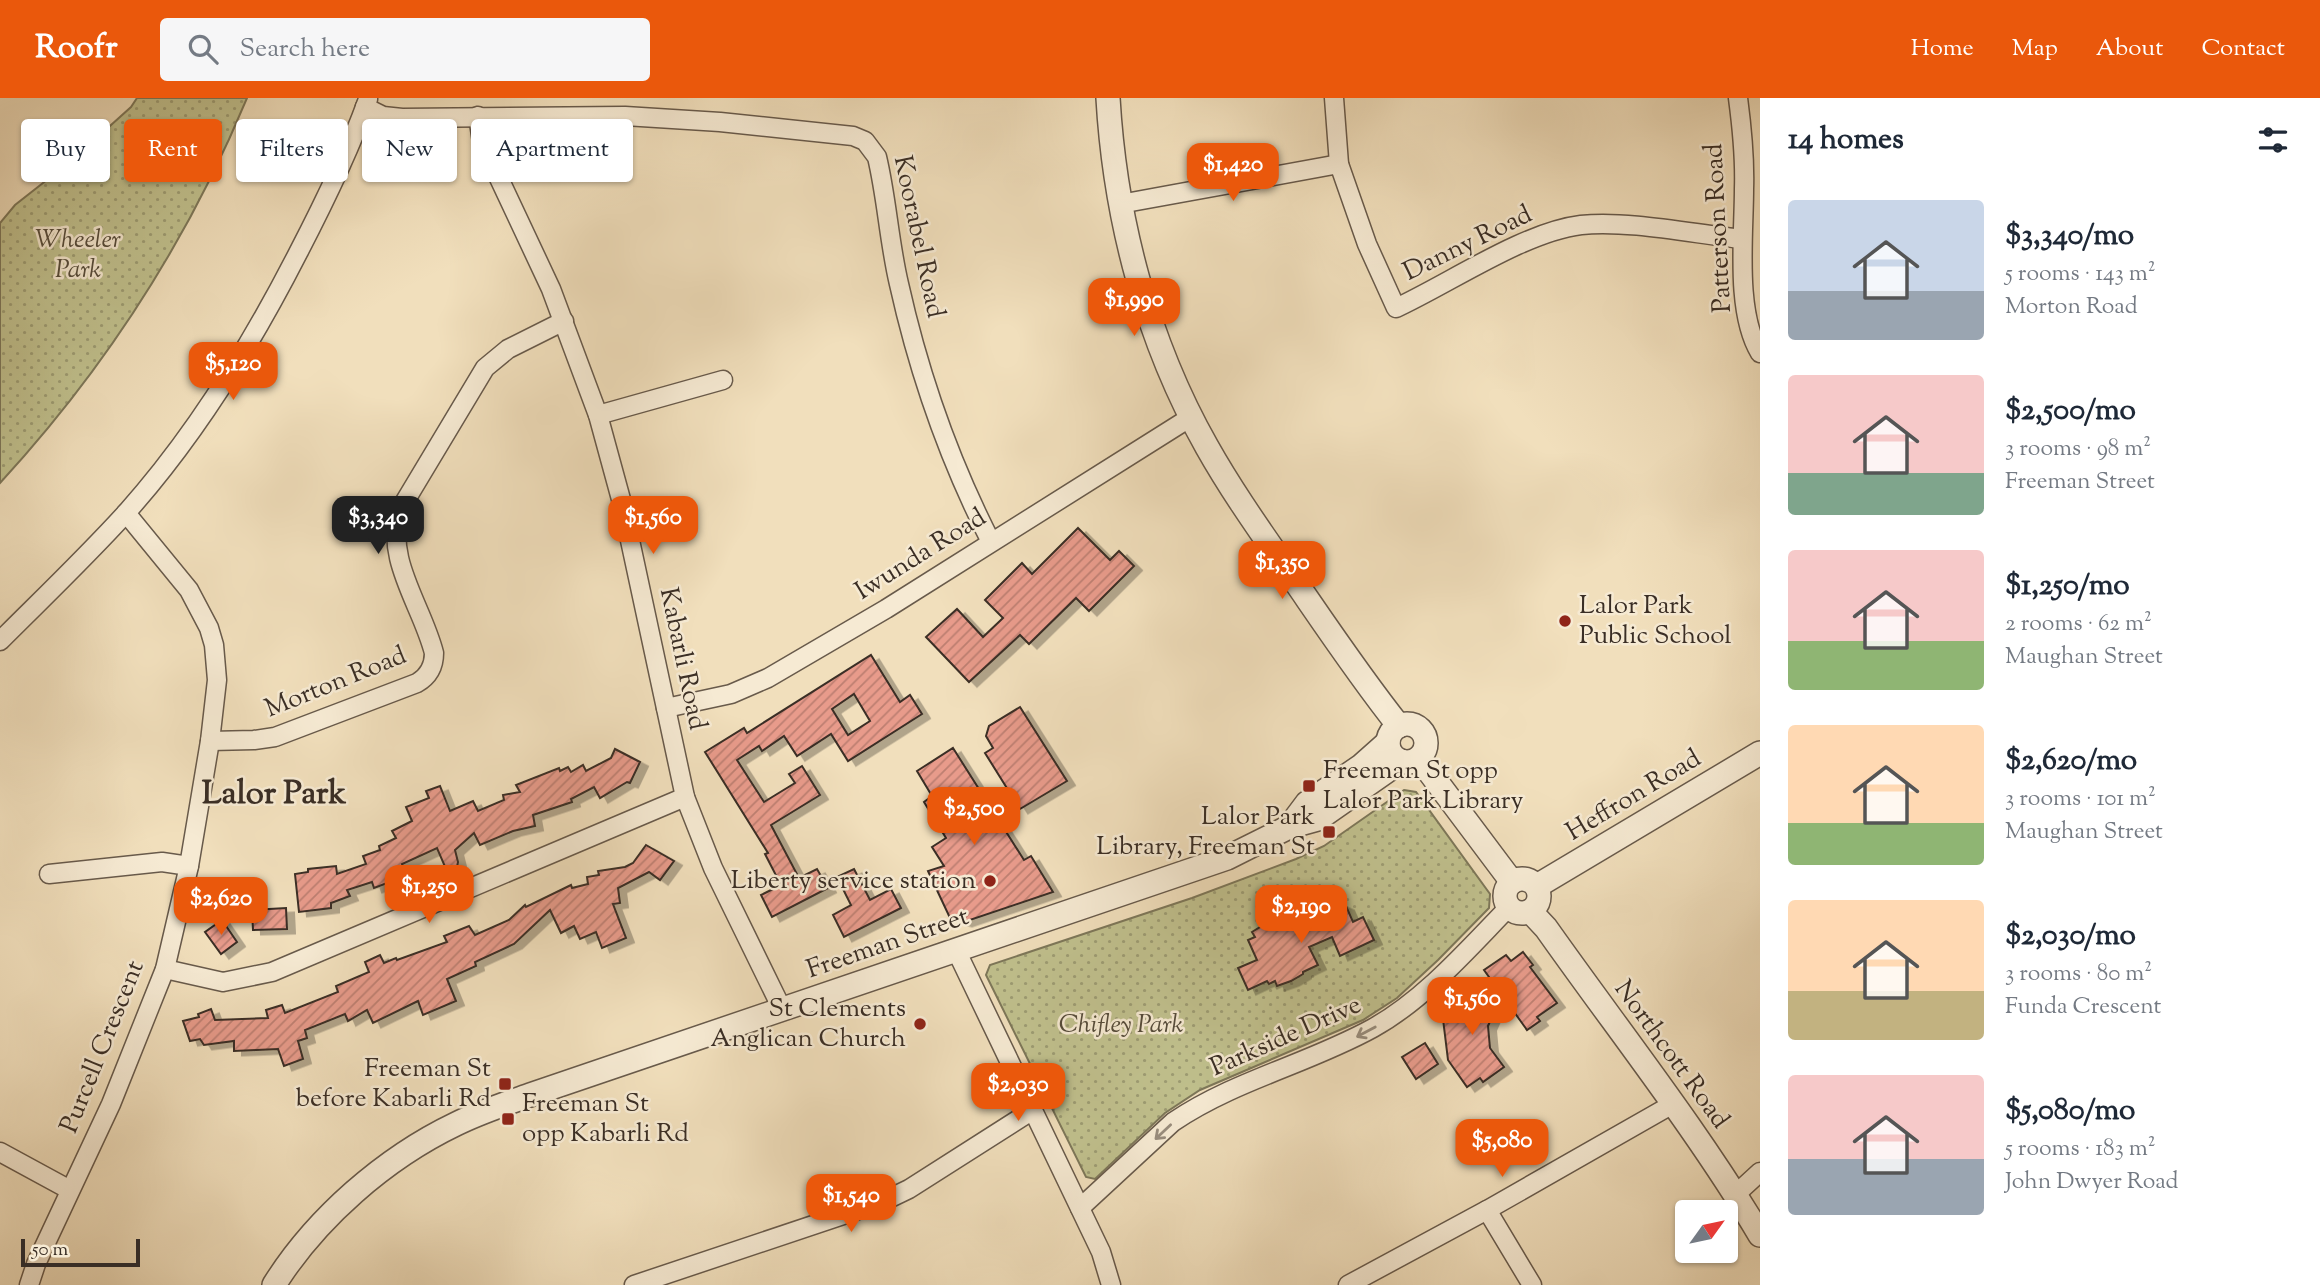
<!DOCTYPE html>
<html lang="en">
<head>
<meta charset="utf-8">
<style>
  :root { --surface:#fff; --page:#f6f6f7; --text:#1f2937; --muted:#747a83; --accent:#ea580c }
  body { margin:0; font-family:"Sorts Mill Goudy",serif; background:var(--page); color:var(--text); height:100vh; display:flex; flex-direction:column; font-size:26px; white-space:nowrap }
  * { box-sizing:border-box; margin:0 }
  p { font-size:23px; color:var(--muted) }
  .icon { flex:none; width:38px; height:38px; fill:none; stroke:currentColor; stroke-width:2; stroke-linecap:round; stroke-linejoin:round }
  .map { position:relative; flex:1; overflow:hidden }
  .drawer { display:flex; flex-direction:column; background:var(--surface); width:560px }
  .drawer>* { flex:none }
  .guide { position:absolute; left:21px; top:21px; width:665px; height:63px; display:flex; gap:14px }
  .needle { width:46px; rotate:57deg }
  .buttons { position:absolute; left:1675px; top:1102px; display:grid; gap:14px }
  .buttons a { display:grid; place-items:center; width:63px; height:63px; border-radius:7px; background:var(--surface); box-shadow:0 2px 5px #0004; font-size:35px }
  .scale { position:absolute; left:21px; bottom:18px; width:119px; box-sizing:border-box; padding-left:7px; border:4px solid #3a2e25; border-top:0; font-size:19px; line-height:24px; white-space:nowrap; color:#3a2e25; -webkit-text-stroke:5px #f6ead3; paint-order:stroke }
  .price { position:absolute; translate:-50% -60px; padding:0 16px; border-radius:14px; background:var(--accent); color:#fff; font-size:23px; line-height:46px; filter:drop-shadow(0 2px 4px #0008) }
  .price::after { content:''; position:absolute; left:50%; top:42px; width:21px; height:16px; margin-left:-10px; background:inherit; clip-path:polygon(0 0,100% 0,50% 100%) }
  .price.current { background:#222; color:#fff }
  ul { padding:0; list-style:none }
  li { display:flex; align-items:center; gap:21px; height:175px; padding:0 28px }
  li span { display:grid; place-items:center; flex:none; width:196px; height:140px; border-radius:7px; color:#555 }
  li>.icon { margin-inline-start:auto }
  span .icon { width:84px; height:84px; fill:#fffc; stroke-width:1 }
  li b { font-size:30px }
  h2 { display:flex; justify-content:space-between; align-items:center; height:84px; padding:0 28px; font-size:30px }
  .tag { padding:0 24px; border-radius:7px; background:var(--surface); box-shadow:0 2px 5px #0004; font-size:24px; line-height:63px }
  .tag.current { background:var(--accent); color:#fff }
  header { display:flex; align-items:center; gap:42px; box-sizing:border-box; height:98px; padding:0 35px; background:var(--accent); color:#fff }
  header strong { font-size:33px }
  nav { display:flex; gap:38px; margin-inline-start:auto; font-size:24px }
  .search { width:490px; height:63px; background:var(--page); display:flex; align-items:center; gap:18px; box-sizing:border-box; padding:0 24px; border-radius:7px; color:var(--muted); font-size:26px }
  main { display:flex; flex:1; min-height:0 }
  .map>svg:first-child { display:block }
</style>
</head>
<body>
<header>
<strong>Roofr</strong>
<div class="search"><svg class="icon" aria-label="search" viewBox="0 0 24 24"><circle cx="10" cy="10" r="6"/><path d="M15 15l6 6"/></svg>Search here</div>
<nav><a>Home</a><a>Map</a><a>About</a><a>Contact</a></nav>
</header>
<main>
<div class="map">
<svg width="1760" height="1187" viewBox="0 0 1760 1187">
  <defs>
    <pattern id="park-dots" width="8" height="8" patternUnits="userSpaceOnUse" patternTransform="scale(1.75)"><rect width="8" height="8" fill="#c0c08d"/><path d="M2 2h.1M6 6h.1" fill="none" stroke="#9d9c73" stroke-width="1.8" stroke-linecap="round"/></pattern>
    <pattern id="building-hatch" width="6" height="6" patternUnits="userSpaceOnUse" patternTransform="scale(1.75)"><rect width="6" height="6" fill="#e89b8b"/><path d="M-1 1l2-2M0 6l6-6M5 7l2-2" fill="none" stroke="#bd7f71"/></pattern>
    <filter id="shadow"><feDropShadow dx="8" dy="4.5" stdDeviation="0" flood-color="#0004"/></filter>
  </defs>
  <rect width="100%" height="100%" fill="#f1dfbc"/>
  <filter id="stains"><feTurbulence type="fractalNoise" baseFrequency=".00286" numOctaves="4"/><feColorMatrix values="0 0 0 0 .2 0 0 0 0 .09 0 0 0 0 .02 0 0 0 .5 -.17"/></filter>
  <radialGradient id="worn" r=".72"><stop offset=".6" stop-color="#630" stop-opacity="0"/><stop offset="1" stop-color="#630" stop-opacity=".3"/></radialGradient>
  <g fill="url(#park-dots)" stroke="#7d7759" stroke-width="2">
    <path d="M137,0H247C188,142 104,272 0,385V125L15,107L71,63L131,9Z"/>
    <path d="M1404,692L1416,694L1490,796L1489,810L1438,862L1397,900L1363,922L1200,992L1165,1015L1095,1081L1086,1079L986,877L990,867L1192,800L1296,761L1324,748Z"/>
  </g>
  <g fill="url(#building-hatch)" stroke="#3a2e25" stroke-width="2" fill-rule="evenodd" filter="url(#shadow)">
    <path d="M1078,430L1110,462L1119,453L1134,468L1089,513L1076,500L1029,546L1020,537L969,584L926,539L957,511L983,539L1003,520L985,502L1022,465L1032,476Z"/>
    <path d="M871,557L900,604L910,597L922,616L848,663L831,636L797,658L784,638L762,653L759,648L737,662L764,704L795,685L789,676L802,668L820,697L771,727L799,780L817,771L828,790L772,819L761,797L781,787L765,756L768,755L705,654L744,630L747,635ZM854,596L870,623L848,637L832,611Z"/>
    <path d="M1020,609L1067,683L1020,711L985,655L993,650L986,638L989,628Z"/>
    <path d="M953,650L1024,762L1031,758L1053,794L964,824L950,820L928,773L944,768L932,749L946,740L924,704L932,698L917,673Z"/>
    <path d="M615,651L640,664L630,685L627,684L600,700L594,689L571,701L572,704L533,717L535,728L513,733L480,747L474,735L455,752L458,764L454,784L452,785L437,750L402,766L404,772L388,779L390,784L374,790L372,784L347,792L350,798L331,805V810L299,814L295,776L308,774V771L336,768L337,776L366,766L363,758L380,752L379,748L396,740L392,733L412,723L406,709L429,700L426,693L440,688L450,713L473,703L478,713L504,702L503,697L520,694L516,687L559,670L560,673L568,669L571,674L583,667L586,673L611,660Z"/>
    <path d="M646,747L674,763L660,782L649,774L618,790L620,805L613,806L626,840L602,850L596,834L580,841L574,828L561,835L550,812L514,846L475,864L476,868L447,881L456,903L423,917L418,903L373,925L367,912L348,923L345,916L305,932L307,940L298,943L303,961L284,968L278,951L234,953V943L204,947L200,941L190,943L183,923L199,919L198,916L211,911L215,922L268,920L266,912L282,907L285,915L338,894L336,888L369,874L365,864L380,857L384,865L396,860L397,862L447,844L444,838L469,828L475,837L509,822L525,807L526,809L571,787L572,790L588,786L587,779L599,777L598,773L625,769L633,765Z"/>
    <path d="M854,771L870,802L891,791L901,810L844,839L833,817L851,807L837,779Z"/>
    <path d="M1334,803L1346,808L1353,824L1363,819L1374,842L1340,858L1332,839L1309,849L1318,867L1303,874V876L1291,883L1277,888L1275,883L1269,886L1267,883L1248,892L1238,870L1257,862L1248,842L1255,839L1252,834L1265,826L1279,822L1282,829L1296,823L1300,831L1317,823L1322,809Z"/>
    <path d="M286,810L287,831L253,832L252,812Z"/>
    <path d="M222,822L237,844L221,856L205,834Z"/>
    <path d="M1523,854L1533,867L1530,869L1557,905L1537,919L1540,923L1527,932L1484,872L1506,857L1511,863Z"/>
    <path d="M1473,889L1500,901L1488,928L1490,950L1504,969L1483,984L1480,980L1467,989L1448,962L1443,921L1449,907L1456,909L1460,901L1467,904Z"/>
    <path d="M1425,945L1438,966L1416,981L1402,959Z"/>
  </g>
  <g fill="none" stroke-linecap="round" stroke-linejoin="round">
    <defs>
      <g id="minor">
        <path d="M1334,0L1339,66L1367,146L1396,210C1450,185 1524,134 1581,127C1628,122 1694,136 1742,141"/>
        <path d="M1738,0C1742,30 1745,61 1744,91C1744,138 1735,214 1760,255"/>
        <path d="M365,9L383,18L402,20L625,18L720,24L853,38L865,43L877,59C887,101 889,144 899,186C919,276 949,362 991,444"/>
        <path d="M478,18L482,44L551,191L598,317L622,405L685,699L713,770L782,911"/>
        <path d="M1120,106L1339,66"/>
        <path d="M598,317L723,282"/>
        <path d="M0,543C42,501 86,459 126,415C195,338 251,247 298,155C324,105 349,54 368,1"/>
        <path d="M666,610L731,596L768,580L886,511L1191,319"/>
        <path d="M210,643L254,642L275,639L417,585C429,578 434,568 434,555C422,507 383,460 401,410L485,270L508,251L564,223"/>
        <path d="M49,776L162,764L189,768"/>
        <path d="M956,852L1101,1154L1111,1187"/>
        <path d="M165,871L223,884L272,874L685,699"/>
        <path d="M0,1054L70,1092"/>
        <path d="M1736,1096L1760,1074"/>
        <path d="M1080,1110L1173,1024C1235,982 1308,966 1373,930C1425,901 1468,851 1509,809"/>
        <path d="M1487,1112L1532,1187"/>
        <path d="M29,1187L36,1166L111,1006L165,871L189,768L210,643L217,582L214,547L209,530L189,492L126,415"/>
        <path d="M634,1187L882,1104L909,1091L1033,1012"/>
        <path d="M1348,1187L1487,1112L1673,1006"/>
      </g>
      <g id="tertiary">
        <path d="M1108,0C1115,121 1147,243 1207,349C1234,397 1266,441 1297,486C1330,534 1363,583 1399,628"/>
        <circle cx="1407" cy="645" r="19"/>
        <path d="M1419,660L1512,784"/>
        <path d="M1289,729L1307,705L1361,668L1388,644"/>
        <circle cx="1522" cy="798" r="17"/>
        <path d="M1537,788L1760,655"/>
        <path d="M1530,813L1546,830C1618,932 1696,1030 1760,1137"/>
        <path d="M274,1187C316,1120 385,1060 456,1026C480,1014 505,1006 530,997L1227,760L1289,729L1318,721L1401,663"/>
      </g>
    </defs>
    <use href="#minor" stroke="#685a4b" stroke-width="21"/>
    <use href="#tertiary" stroke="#685a4b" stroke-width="26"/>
    <use href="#minor" stroke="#f6ead3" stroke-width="18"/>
    <use href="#tertiary" stroke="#f6ead3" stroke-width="23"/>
  </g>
  <defs><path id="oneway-shaft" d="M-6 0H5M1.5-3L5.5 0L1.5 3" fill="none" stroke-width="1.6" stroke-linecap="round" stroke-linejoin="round" transform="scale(1.75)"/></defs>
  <g stroke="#988c7c">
    <use href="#oneway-shaft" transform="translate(1366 934) rotate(152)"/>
    <use href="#oneway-shaft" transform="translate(1163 1034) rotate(137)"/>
  </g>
  <g fill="#8f2418" stroke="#f6ead3" stroke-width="2.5">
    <circle cx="1565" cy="523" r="7"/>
    <rect x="1302" y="681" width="14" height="14" rx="3.5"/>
    <rect x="1322" y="727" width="14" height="14" rx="3.5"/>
    <circle cx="990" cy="783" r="7"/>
    <circle cx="920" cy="926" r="7"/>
    <rect x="498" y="979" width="14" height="14" rx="3.5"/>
    <rect x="501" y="1014" width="14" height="14" rx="3.5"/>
  </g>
  <g text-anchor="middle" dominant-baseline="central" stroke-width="5" stroke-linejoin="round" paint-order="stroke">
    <g font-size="26" fill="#3a2e25" stroke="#f6ead3">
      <text transform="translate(1719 130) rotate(-93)">Patterson Road</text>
      <text transform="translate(918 139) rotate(78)">Koorabel Road</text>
      <text transform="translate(1468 146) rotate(-26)">Danny Road</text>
      <text transform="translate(921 457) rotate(-32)">Iwunda Road</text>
      <text transform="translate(682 561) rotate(78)">Kabarli Road</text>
      <text transform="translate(336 585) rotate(-22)">Morton Road</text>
      <text transform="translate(1634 698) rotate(-31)">Heffron Road</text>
      <text transform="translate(888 846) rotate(-19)">Freeman Street</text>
      <text transform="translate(1286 939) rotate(-24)">Parkside Drive</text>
      <text transform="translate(103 949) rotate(-68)">Purcell Crescent</text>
      <text transform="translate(1671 957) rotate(54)">Northcott Road</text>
    </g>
    <g font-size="26" font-style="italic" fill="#554b3a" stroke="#f6ead3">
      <text x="78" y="142">Wheeler<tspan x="78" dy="30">Park</tspan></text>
      <text x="1121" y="927">Chifley Park</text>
    </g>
    <g font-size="26" fill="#3a2e25" stroke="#f6ead3" text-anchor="end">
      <text x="1579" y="508" text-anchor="start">Lalor Park<tspan x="1579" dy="30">Public School</tspan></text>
      <text x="1323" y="673" text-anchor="start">Freeman St opp<tspan x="1323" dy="30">Lalor Park Library</tspan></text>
      <text x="1315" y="719">Lalor Park<tspan x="1315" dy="30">Library, Freeman St</tspan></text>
      <text x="976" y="783">Liberty service station</text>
      <text x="906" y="911">St Clements<tspan x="906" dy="30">Anglican Church</tspan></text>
      <text x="491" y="971">Freeman St<tspan x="491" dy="30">before Kabarli Rd</tspan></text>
      <text x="522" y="1006" text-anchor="start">Freeman St<tspan x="522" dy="30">opp Kabarli Rd</tspan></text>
    </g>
    <g font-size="33" font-weight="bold" fill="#3a2e25" stroke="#f6ead3">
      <text x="274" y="697">Lalor Park</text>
    </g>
  </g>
  <rect width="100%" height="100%" filter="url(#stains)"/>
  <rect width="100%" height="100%" fill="url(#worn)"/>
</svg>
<div class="buttons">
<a><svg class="needle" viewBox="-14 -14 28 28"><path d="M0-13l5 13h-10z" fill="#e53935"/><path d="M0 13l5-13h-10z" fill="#747a83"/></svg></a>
</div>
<div class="scale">50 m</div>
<b class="price" style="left:1233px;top:105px">$1,420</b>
<b class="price" style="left:1134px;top:240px">$1,990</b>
<b class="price" style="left:233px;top:304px">$5,120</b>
<b class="price current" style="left:378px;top:458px">$3,340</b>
<b class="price" style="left:653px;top:458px">$1,560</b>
<b class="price" style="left:1282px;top:503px">$1,350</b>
<b class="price" style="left:974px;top:749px">$2,500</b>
<b class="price" style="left:429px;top:827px">$1,250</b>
<b class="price" style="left:221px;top:839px">$2,620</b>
<b class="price" style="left:1301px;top:847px">$2,190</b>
<b class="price" style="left:1472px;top:939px">$1,560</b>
<b class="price" style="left:1018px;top:1025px">$2,030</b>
<b class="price" style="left:1502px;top:1081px">$5,080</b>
<b class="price" style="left:851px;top:1136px">$1,540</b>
<div class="guide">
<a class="tag">Buy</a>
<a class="tag current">Rent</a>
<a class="tag">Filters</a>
<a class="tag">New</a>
<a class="tag">Apartment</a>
</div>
</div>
<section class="drawer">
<h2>14 homes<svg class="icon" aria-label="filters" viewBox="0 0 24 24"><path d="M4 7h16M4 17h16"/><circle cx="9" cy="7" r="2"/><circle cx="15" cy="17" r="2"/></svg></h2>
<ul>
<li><span style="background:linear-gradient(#c9d6e8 65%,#9aa5b1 0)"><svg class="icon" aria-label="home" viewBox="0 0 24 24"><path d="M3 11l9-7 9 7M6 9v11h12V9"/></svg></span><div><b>$3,340/mo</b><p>5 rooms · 143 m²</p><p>Morton Road</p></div></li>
<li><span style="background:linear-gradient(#f6c9c9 70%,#7fa58c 0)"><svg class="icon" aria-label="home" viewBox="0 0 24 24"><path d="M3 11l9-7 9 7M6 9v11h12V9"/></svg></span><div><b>$2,500/mo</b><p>3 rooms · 98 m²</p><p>Freeman Street</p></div></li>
<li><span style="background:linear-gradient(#f6c9c9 65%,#8fb573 0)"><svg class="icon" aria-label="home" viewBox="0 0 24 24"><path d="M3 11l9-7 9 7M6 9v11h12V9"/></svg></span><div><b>$1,250/mo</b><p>2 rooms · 62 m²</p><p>Maughan Street</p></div></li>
<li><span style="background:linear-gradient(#ffd9b3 70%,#8fb573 0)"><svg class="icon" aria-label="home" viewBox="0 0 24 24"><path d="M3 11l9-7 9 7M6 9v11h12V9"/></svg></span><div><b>$2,620/mo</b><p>3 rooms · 101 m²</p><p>Maughan Street</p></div></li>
<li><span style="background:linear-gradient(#ffd9b3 65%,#c2b280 0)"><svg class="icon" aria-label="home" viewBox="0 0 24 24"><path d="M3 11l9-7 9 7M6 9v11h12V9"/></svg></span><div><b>$2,030/mo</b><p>3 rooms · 80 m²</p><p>Funda Crescent</p></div></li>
<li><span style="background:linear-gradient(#f6c9c9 60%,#9aa5b1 0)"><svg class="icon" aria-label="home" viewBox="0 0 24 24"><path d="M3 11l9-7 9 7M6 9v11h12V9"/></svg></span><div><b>$5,080/mo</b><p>5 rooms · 183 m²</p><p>John Dwyer Road</p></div></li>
</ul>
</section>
</main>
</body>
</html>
